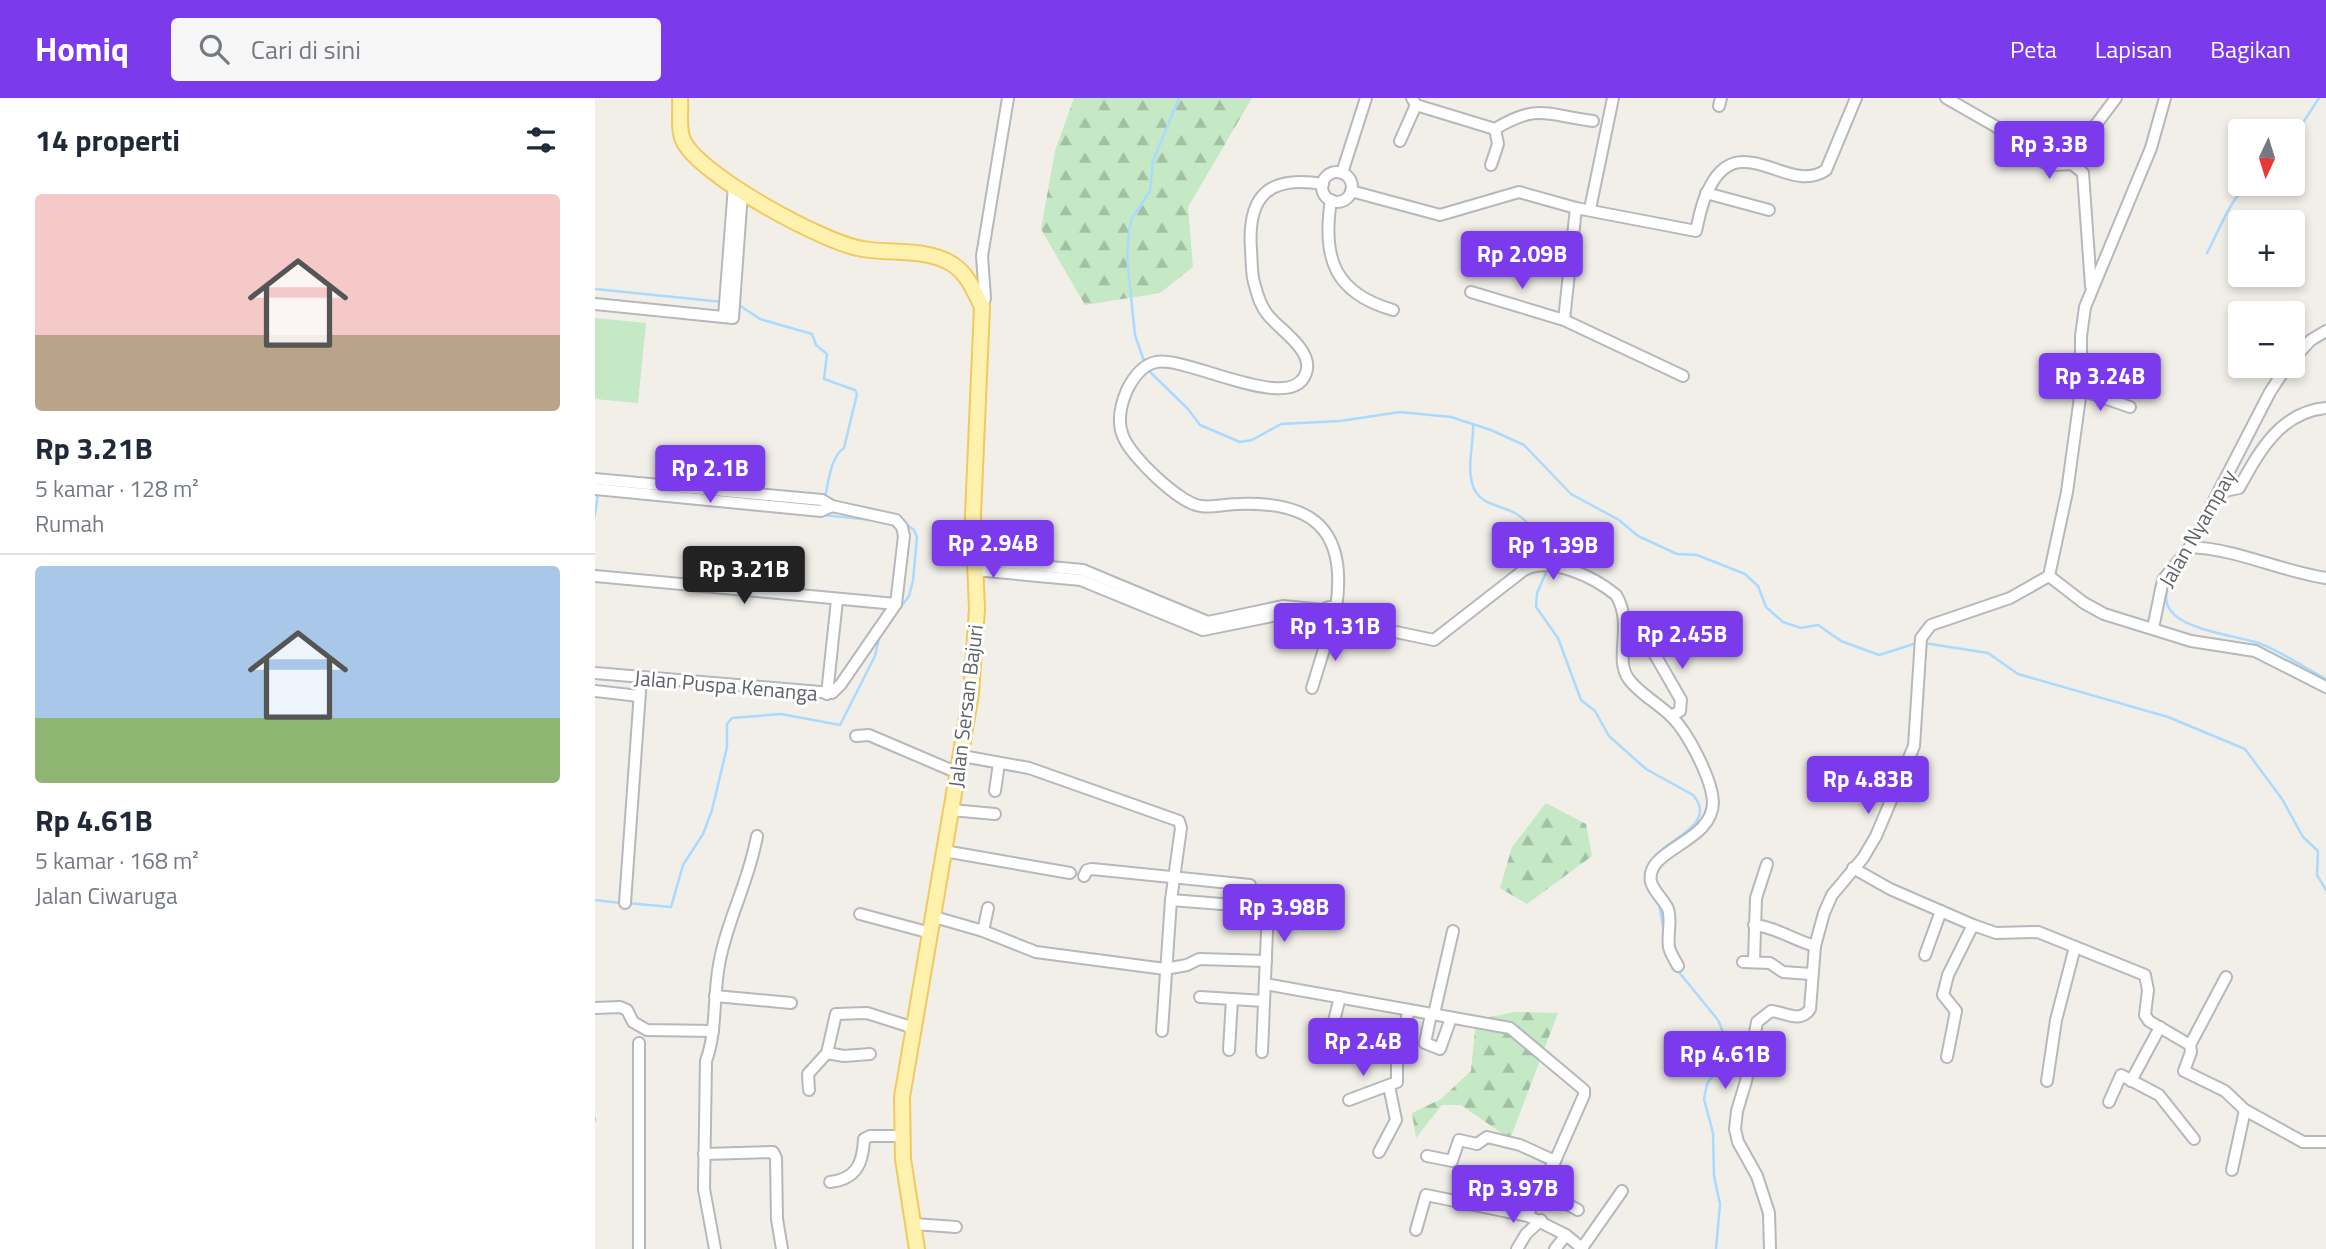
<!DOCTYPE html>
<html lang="id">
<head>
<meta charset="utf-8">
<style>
  :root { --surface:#fff; --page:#f6f6f7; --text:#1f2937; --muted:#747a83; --line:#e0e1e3; --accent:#7c3aed }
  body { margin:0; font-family:"Titillium Web",sans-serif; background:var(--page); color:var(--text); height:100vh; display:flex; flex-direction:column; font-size:26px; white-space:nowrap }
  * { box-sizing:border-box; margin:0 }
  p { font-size:23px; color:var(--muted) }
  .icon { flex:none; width:38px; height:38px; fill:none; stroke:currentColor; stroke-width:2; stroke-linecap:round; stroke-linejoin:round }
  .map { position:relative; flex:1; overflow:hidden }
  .sheet { display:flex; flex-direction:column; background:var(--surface); width:595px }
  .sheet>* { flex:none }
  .needle { width:46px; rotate:184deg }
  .buttons { position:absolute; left:1633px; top:21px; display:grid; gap:14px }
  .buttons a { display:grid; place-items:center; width:77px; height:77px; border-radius:7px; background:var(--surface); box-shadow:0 4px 10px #0003; font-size:35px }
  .price { position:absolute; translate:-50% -60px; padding:0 16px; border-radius:7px; background:var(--accent); color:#fff; font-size:23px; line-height:46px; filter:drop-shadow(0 2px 4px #0008) }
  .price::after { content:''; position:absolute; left:50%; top:42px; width:21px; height:16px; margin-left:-10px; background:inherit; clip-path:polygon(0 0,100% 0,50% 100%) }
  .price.selected { background:#222; color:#fff }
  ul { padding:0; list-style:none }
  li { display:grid; align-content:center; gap:14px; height:371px; padding:0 35px }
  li+li { border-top:2px solid var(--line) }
  li span { display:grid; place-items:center; height:217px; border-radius:7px; color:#555 }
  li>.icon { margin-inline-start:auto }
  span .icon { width:126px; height:126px; fill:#fffc; stroke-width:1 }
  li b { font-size:30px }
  h2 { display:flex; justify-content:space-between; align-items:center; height:84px; padding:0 35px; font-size:30px }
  header { display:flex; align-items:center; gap:42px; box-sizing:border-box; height:98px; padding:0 35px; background:var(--accent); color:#fff }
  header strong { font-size:33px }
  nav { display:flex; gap:38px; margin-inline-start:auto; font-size:24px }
  .search { width:490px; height:63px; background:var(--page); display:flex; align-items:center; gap:18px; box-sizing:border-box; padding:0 24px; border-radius:7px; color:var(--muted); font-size:26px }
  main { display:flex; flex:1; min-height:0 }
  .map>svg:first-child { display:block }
</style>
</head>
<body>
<header>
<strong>Homiq</strong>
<div class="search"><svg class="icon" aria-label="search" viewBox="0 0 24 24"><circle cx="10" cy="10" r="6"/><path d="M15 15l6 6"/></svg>Cari di sini</div>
<nav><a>Peta</a><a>Lapisan</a><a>Bagikan</a></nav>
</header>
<main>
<section class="sheet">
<h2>14 properti<svg class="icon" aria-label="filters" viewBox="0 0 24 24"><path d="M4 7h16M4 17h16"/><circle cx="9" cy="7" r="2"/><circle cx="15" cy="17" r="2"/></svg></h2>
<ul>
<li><span style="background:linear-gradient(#f6c9c9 65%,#b9a48a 0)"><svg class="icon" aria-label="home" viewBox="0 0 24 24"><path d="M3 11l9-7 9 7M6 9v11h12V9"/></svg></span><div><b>Rp 3.21B</b><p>5 kamar · 128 m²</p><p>Rumah</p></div></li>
<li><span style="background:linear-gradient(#a9c7e8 70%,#8fb573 0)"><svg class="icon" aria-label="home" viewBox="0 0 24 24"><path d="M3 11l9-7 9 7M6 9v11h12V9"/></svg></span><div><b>Rp 4.61B</b><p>5 kamar · 168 m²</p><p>Jalan Ciwaruga</p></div></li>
</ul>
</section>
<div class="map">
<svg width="1731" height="1151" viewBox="0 0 1731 1151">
  <defs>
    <pattern id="forest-firs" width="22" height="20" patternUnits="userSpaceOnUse" patternTransform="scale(1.75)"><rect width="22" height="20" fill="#c5e8c5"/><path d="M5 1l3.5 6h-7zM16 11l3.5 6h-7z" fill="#a3c0a4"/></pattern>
  </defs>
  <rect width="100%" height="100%" fill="#f1efe8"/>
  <path fill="#c5e8c5" d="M0,220L51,225L43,305L0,301Z"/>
  <g fill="url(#forest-firs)">
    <path d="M479,0H657L593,109L598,169L565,195L490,207L446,131L460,53Z"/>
    <path d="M951,705L991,726L997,758L932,806L905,790L917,749Z"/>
    <path d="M920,914L963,915L915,1041L866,1007H847L821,1040L817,1015L846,1001L876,973L881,922Z"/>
  </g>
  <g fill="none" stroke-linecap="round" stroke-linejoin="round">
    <g stroke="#aadaff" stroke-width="2.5">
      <path d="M1698,40L1724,0"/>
      <path d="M1612,155C1623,135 1637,97 1654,86"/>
      <path d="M0,191L128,204"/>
      <path d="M141,205L165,221L217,236L221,247L232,256L229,281L260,292L262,296L249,350C236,358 233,385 230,400"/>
      <path d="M550,266L540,237L532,160L534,131L537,120L555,93L558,63L584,0"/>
      <path d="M553,272L593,311L605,327L645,344L657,342L686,326L745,323L805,314L856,319L896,332L929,347L976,396L1024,422L1043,438L1082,456L1102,457L1150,476L1163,488L1171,509L1188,524L1206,530L1223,527L1246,543L1284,557L1322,545"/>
      <path d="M878,326C879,345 872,366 877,385C883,408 904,406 920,415C937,425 948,445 952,464"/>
      <path d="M0,417L3,396"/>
      <path d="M228,417L277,422"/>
      <path d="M1605,440L1617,424L1626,400"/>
      <path d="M1593,462C1531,525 1616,532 1660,544C1680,549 1711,571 1731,581"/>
      <path d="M953,470L942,495L941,509L963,540L986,602L1000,613L1014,638L1051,671L1098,697C1125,728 1067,742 1056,764"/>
      <path d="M291,528L314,498L318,483L322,439L319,432L311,426"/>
      <path d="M1329,545L1393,555L1423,576L1573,619L1650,651L1687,701L1708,739L1723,753L1722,777L1731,792"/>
      <path d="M0,802L25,805"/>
      <path d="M32,805L76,809L88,767L108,736L117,712L132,649V626L137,620L186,616L245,627L280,558L284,540"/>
      <path d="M1064,806L1069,834"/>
      <path d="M1083,873L1123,922L1133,946L1130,958L1112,986L1109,1001L1118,1035L1119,1078L1125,1106L1121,1151"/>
      <path d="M0,1020V1023"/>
    </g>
    <defs>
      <g id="minor">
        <path d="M817,0L821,7L900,31C943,5 951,17 998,23"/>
        <path d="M1351,0L1400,28L1448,64L1457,67L1477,66L1488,75L1496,188"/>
        <path d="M1124,8L1126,0"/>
        <path d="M805,43L821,7"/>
        <path d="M1472,65L1521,0"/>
        <path d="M896,67L903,46L900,31"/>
        <circle cx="742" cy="89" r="15"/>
        <path d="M747,75L771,0"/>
        <path d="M728,86C674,77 652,97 656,152C657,164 656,177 660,188C663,199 666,209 673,217C685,232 715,250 712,271C703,321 592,257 561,264C547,267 538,280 532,292C526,306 522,324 528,338C535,358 585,406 606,408C617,410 631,406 643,406C717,403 753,431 741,510"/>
        <path d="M756,93L845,117L924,94L981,110"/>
        <path d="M1111,95L1174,112"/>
        <path d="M736,102C727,160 739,195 798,212"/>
        <path d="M995,111L1018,0"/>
        <path d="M876,194L969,222"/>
        <path d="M0,206L138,220L147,94"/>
        <path d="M387,209L390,200L387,158L413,0"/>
        <path d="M129,219L139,88"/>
        <path d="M1698,261L1716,242L1731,233"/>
        <path d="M1088,278L969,222L981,110L1101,133C1104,120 1106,107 1112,95C1142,25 1193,99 1231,72L1261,0"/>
        <path d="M1486,292L1535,309"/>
        <path d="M0,381L227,402L237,408L301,422L307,429L309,438L301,506L246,586L237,595L0,575"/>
        <path d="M0,391L226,413L237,408"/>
        <path d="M1625,394L1644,390C1664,354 1685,314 1731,310"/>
        <path d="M1595,449C1642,451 1685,473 1731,480"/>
        <path d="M380,462L488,472L613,524L688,508L728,512"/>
        <path d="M380,472L486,482L608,532L687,516L725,519"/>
        <path d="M0,478L301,506"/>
        <path d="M1454,478L1489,505L1509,516L1596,543L1660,553L1731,589"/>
        <circle cx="736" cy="520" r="11"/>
        <path d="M748,523L839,542L929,472C956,458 999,479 1021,497C1039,526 1019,560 1033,580C1043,595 1063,605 1077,619C1093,635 1117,681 1118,704C1118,745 1049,751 1056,784C1059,794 1069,802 1073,811C1077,823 1072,837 1074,849C1075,855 1080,862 1083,868"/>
        <path d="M1558,530L1568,482L1595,449L1675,294L1692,268"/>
        <path d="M1031,533L1059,555L1086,602L1085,613L1076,618"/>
        <path d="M717,590L735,532"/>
        <path d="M0,593L44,598"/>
        <path d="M232,596L242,502"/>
        <path d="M261,638L274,637L363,675"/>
        <path d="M367,658L434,670L584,723L586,730L576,802L567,933"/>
        <path d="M1262,666L1306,681"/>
        <path d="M400,693L404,665"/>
        <path d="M356,712L400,716"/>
        <path d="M349,753L475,775"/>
        <path d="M1258,770L1295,791L1378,827L1401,835L1443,834L1550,877L1553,892L1550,917L1554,923L1595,947L1596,954L1589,973L1630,993L1650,1012L1708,1044H1731"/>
        <path d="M489,778L492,772L497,771L655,787"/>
        <path d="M576,802L726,814"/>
        <path d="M30,805L46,579"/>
        <path d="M393,810L388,833L441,854L570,871L592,867L604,861L671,863"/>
        <path d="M265,816L332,834"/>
        <path d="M336,818L388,833"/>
        <path d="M1159,827C1181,829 1198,842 1220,848"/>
        <path d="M1330,857L1346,813"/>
        <path d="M1159,863L1161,800L1172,766"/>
        <path d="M1148,864L1175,865L1188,874L1216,876"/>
        <path d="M670,886L915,930L989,992V997L960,1063L942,1090L933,1118L971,1137L988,1151"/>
        <path d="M120,898L196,905"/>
        <path d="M605,899L669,903"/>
        <path d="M0,910L25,909L32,912L38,924L52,932L118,933"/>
        <path d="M836,916L830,945L845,951L856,920"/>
        <path d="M839,916L858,833"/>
        <path d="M44,945V1151"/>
        <path d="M1595,947L1631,879"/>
        <path d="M732,951L745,899"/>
        <path d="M634,952L637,901"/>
        <path d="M667,954L673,809"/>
        <path d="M232,955L249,958L275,956"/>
        <path d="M1352,959L1361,913L1348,897L1353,877L1378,827"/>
        <path d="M1452,983L1461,922L1480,849"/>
        <path d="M1536,983L1565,929"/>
        <path d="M214,992L213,976L232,955L241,916L272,915L316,929"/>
        <path d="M754,1002L802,984V955L814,912"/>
        <path d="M1514,1004L1526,977L1564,997L1599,1041"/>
        <path d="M784,1054L801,1022L794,988"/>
        <path d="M109,1056L178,1054L181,1060L182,1121L187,1151"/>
        <path d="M832,1058L857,1063L864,1042L882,1046L892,1039L925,1047L960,1063"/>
        <path d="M1637,1072L1650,1012"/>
        <path d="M235,1084C261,1081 268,1066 269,1041L275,1038H306"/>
        <path d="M942,1090L983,1112"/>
        <path d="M319,1126L361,1129"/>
        <path d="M821,1132L831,1097L933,1118"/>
        <path d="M987,1150L1027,1093"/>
        <path d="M120,1151L109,1091L111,963C122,933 118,899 124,867C131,824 154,784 162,738"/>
        <path d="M922,1151L931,1136L946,1122"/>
        <path d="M960,1151L971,1137"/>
        <path d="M1175,1151L1174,1115L1162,1078L1143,1044L1140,1031L1142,1013L1151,983L1162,924L1176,913C1190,914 1205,926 1215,911L1220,848L1229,815L1237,797L1268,760L1281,738L1319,648L1326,540L1336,527L1415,500L1454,478L1472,394L1486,292V238L1490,209L1556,50L1570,0"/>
      </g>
      <path id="major" d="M85,0C86,13 83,31 88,42C103,77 231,146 268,151C296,156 332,150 357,166C373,176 379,193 387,209L378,417L382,511L376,596L307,999L308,1061L322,1151"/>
    </defs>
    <use href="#minor" stroke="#b5b8bc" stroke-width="14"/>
    <use href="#major" stroke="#f2c960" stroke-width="18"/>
    <use href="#minor" stroke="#fff" stroke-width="10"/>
    <use href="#major" stroke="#fff2af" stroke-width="14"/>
  </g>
  <g text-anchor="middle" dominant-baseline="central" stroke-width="6" stroke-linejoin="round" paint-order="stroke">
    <g font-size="21" fill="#5f6368" stroke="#fff">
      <text transform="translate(1602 430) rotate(-60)">Jalan Nyampay</text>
      <text transform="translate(131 587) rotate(5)">Jalan Puspa Kenanga</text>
      <text transform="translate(370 608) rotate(-83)">Jalan Sersan Bajuri</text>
    </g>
  </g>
</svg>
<div class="buttons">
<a><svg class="needle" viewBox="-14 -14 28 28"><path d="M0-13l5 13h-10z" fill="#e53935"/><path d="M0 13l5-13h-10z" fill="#747a83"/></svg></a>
<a>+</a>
<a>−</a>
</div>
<b class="price" style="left:1454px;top:83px">Rp 3.3B</b>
<b class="price" style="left:927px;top:193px">Rp 2.09B</b>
<b class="price" style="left:1505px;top:315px">Rp 3.24B</b>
<b class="price" style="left:115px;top:407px">Rp 2.1B</b>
<b class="price" style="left:398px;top:482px">Rp 2.94B</b>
<b class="price" style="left:958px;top:484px">Rp 1.39B</b>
<b class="price selected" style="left:149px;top:508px">Rp 3.21B</b>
<b class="price" style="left:740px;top:565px">Rp 1.31B</b>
<b class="price" style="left:1087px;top:573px">Rp 2.45B</b>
<b class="price" style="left:1273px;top:718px">Rp 4.83B</b>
<b class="price" style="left:689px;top:846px">Rp 3.98B</b>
<b class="price" style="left:768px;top:980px">Rp 2.4B</b>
<b class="price" style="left:1130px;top:993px">Rp 4.61B</b>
<b class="price" style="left:918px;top:1127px">Rp 3.97B</b>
</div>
</main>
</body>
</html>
